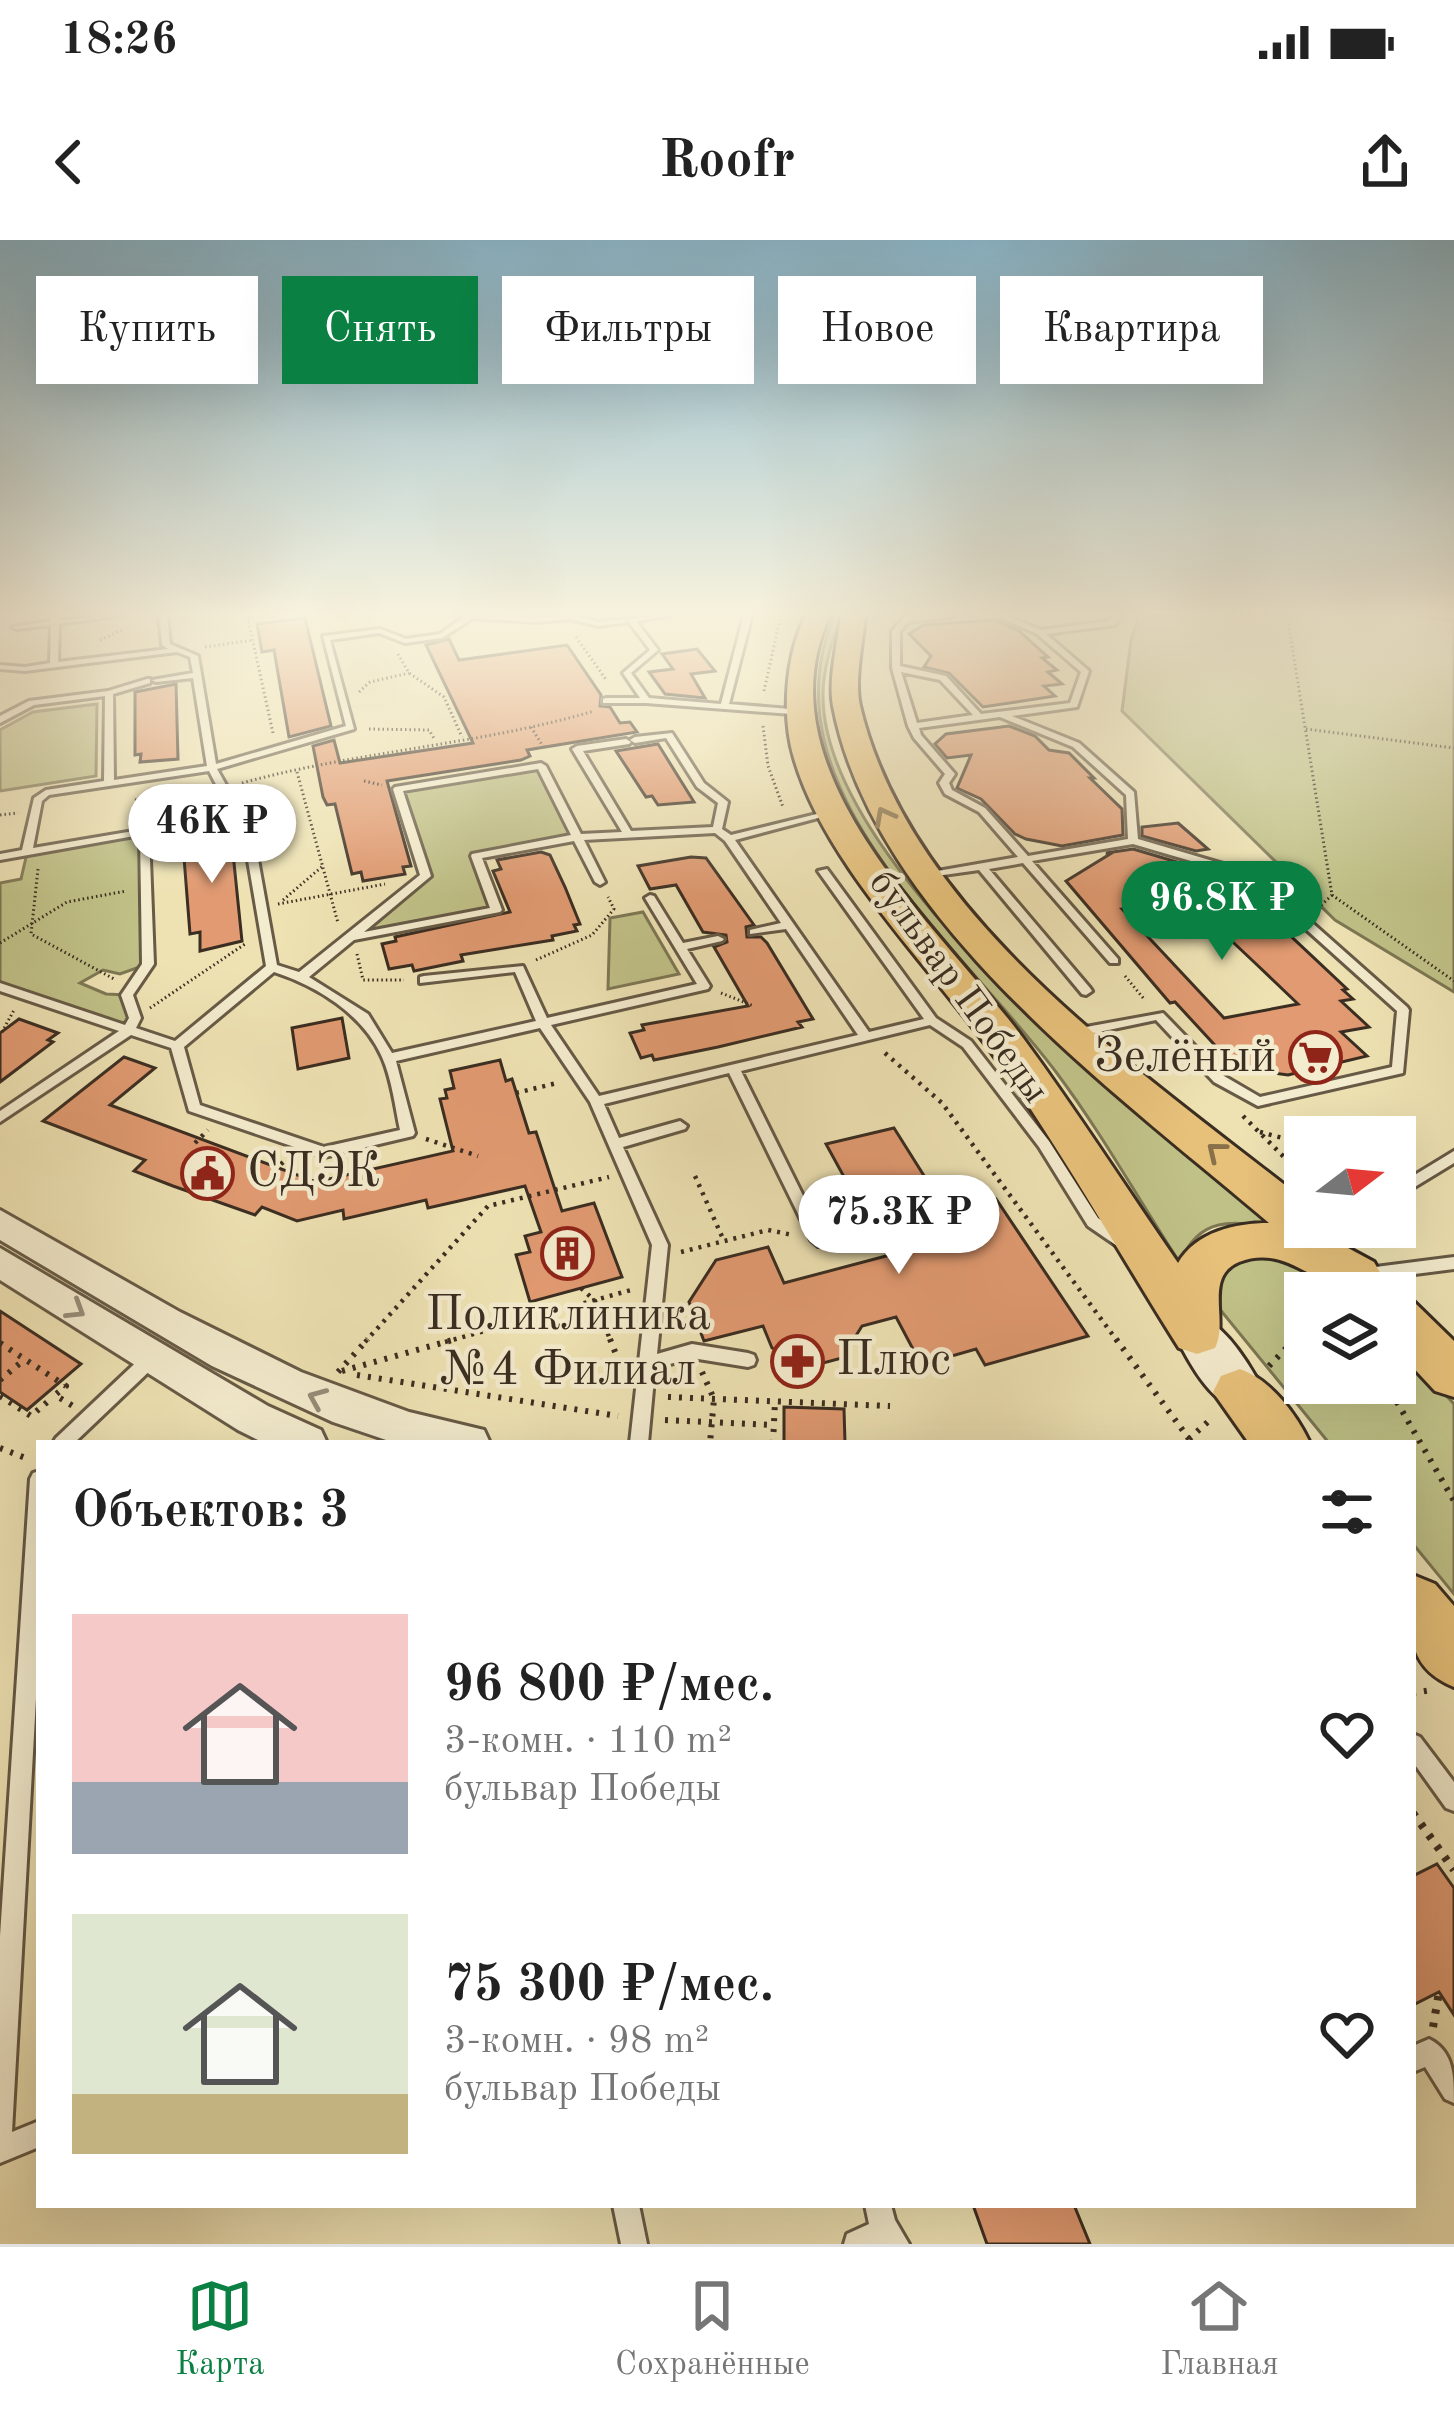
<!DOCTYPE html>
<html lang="ru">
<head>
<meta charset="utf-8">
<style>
  :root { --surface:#fff; --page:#f6f6f6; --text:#222; --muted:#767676; --line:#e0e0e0; --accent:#0b8043 }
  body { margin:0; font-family:"Old Standard TT",serif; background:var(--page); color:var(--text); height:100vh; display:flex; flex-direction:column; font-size:45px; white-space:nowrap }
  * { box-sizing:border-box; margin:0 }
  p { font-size:39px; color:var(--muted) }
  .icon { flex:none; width:66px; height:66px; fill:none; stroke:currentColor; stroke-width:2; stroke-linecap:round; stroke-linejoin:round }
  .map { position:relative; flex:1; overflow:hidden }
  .side { position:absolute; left:36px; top:1200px; width:1380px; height:768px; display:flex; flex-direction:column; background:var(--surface); border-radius:0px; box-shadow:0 12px 48px #0002 }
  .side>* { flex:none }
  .hud { position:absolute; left:36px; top:36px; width:1383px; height:108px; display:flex; gap:24px }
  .needle { width:78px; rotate:74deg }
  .fabs { position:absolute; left:1284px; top:876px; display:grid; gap:24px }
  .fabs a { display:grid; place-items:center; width:132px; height:132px; border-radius:0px; background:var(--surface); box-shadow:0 12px 48px #0002; font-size:60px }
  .price { position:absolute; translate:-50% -102px; padding:0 27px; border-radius:42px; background:#fff; color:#222; font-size:39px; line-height:78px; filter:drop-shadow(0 3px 6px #0008) }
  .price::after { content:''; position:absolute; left:50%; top:72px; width:36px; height:27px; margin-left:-18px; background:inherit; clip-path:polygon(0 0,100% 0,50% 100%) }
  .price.selected { background:var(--accent); color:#fff }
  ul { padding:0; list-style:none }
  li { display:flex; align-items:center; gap:36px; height:300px; padding:0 36px }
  li span { display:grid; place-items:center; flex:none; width:336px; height:240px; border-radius:0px; color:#555 }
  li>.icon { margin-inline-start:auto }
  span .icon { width:144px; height:144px; fill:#fffc; stroke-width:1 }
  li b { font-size:51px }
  h2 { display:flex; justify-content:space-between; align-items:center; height:144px; padding:0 36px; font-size:51px }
  .pill { padding:0 42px; border-radius:0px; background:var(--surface); box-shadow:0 12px 48px #0002; font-size:42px; line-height:108px }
  .pill.selected { background:var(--accent); color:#fff }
  .status { display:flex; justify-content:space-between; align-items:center; height:84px; padding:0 60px; background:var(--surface); direction:ltr }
  .status svg { height:33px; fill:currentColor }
  header { display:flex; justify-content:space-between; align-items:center; height:156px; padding:0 36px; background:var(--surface); font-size:54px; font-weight:700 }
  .dock { display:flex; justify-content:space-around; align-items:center; height:168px; border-top:3px solid var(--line); background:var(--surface); font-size:33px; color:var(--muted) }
  .dock a { display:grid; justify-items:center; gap:6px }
  .dock .selected { color:var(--accent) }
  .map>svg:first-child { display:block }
</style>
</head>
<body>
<div class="status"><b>18:26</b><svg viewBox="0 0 49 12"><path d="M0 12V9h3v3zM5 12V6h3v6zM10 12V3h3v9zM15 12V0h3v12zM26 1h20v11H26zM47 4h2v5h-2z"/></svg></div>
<header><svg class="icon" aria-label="back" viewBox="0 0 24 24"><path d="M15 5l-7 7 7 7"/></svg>Roofr<svg class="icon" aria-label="share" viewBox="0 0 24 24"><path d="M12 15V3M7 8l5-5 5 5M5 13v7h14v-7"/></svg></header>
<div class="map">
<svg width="1454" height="2004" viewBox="0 0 1454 2004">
  <rect width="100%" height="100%" fill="#eee2b3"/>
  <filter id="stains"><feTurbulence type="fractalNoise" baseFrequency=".00167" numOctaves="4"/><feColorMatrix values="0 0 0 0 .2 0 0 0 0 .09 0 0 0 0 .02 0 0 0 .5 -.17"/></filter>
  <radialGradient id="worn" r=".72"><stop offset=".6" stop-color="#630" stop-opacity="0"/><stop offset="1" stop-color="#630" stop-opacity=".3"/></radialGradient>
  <g fill="#c0c187" stroke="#7d7754" stroke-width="3">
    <path d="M835,375H842C832,400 823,427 823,455C822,629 1151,881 1277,988C1233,981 1199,975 1180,1023C1139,960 1101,892 1056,832C963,707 759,547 835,375Z"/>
    <path d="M1139,375H1413L1454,380V752L1335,680L1122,471L1131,400Z"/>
    <path d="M97,464L96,536L0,551V490L33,472Z"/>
    <path d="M541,526L578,597L476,616L496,670L352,697L426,636L398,549Z"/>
    <path d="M145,595L148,724L120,734L103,730L80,743L106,754L127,755L135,778L128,791L0,747V643L21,639L27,613Z"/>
    <path d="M643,672L679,734L608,749L610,678Z"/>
    <path d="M1273,1016L1351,1053H1305V1143H1395V1101L1454,1164V1354L1413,1304V1203H1329L1218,1067L1219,1038L1239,1020Z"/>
  </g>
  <g fill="#e19a71" stroke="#3a2d21" stroke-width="3" fill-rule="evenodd">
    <path d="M305,378L331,486L289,497L274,410L262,412L257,384Z"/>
    <path d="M994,380L1018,390L1048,417L1042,418L1057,430L1048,432L1062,444L1044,446L1055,456L983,467L949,433L924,427L931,416L909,394L923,385Z"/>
    <path d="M449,399L459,420L567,405L601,455L600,466L610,467L620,483L630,482L637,492L527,510L530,516L521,520L387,541L411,626L403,627L405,634L363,641L361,632L352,634L335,564L327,565L323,557L313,506L334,500L340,523L473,503L426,405Z"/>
    <path d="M697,409L715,431L691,434L705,458L665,454L649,432L673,429L662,414Z"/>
    <path d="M176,444L178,519L140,522L141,514L135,515V452Z"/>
    <path d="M1009,486L1035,496L1049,510L1069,513L1094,538H1090L1122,569L1123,595L1062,606L1026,599L1015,594L981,559L957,548L971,515L947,518L935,504L946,494Z"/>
    <path d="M658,504L694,562L658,565L652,556L646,557L616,511Z"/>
    <path d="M1178,583L1208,609L1196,611L1142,596V587Z"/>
    <path d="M230,584L242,701L200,711V692L190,694L182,592Z"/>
    <path d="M1133,609L1211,632L1264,671L1347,749L1343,750L1353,759L1341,761L1369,787L1341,792L1367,816L1288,835L1236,828L1175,762L1170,763L1066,641L1110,614L1106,613ZM1185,657L1254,722L1298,764L1224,778L1122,669Z"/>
    <path d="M541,612L550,615L565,647L580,684L574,685L577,691L552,696L553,700L461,715L463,721L414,731L412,725L389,729L382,704L396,701L395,697L510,672L493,631L501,629L497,620Z"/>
    <path d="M691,617L706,618L754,685L746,687L747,697H761L767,703L813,779L798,782L802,787L718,807L654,820L652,815L641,818L630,793L644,790L642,785L748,766L714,707L727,702L726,695L703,692L676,645L650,649L638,626Z"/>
    <path d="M342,778L349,818L298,829L292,788Z"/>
    <path d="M19,779L58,793L48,800L53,802L0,842V793Z"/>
    <path d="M124,817L155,828L110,865L316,942L453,911L440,859L447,858L445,850L454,848L450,831L500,820L506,841L512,839L529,893L536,892L562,971L594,963L622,1037L530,1062L516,1015L530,1012L525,996L541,992L525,946L428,968L426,960L344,979L343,970L297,981L262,967L255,975L173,946L134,931L145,920L43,881Z"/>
    <path d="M894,888L933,950L973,965L996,959L1088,1096L985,1125L976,1109L938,1120L914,1111L896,1077L862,1086L842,1118L812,1126L772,1108L763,1086L704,1101L689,1062L716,1020L768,1007L784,1043L905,1011L877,962L860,966L826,904Z"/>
    <path d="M0,1071L81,1124L27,1170L0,1152Z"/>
    <path d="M784,1167L844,1169L845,1203H784Z"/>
    <path d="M1437,1624L1454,1648V1775L1439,1752L1413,1765V1636Z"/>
    <path d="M973,1965H1074L1090,2004H987Z"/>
  </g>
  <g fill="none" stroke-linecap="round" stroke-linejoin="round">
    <defs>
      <g id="service">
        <path d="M51,375H59V380L123,375L59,384L58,422L168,409L162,405L159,375H167L170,404L198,416L216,524L346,486L323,396L380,389L406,399L440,394L464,377L459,375L534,378L571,375L598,382L672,375L636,381L658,410L631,433L649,458L721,464L744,375H752L729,464L802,470L806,473L805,475L646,463H603V459L606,458H640L623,433L650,410L629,382L598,386L571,379L534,382L473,378L442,398L405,403L379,393L330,400L354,489L217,529L241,572L245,575L243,577L254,597L277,725L299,732L420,635L393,549L395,547L541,523L546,526L581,594L622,592L572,509L577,506L626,499L631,502L629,504L583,511L631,591L713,587L718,563L697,547L666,498L635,503L630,500L635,497L672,493L704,543L728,562L722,589L731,595L833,570V574L735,600L869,792L924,779L818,631L827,629L936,778L971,801L1049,901L1098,978L1130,1000L1133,1004L1130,1008H1120L1088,986L1039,907L963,807L930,785L741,831L825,1000L818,1006L811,1000L729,833L604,864L619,898L680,881L687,886L685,889L623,907L668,1005L657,1114L692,1104L748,1113L754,1115L756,1120L754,1125L748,1127L692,1118L655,1128L648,1203H630L652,1005L590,862L540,788L396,821L415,893L413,896L324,917L189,871L171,808L131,795L0,882V871L119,791L0,751V743L125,785L129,778L121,755L142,724L140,595L0,620V614L22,610L34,558L46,550L104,541L105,456L34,465L0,483V476L29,461L108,451L147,439H150V443L113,454L114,540L207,526L193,438L156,442L152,440L193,433L190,417L177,412L25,431L0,429V425L25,427L50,423L51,385L16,389L12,387L51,381ZM538,529L571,595L472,614L471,616L490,668L364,692L431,636L403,551ZM209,531L231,573L204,580L209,583L234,579L244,597L266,726L175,801L136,788L141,778L133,755L154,724L149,593L199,584V580L33,608L42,561L49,555ZM715,593L725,601L781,683L750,690V694L786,689L858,795L599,856L551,785L708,749L710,746L687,709L722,701L724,699L718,696L683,703L654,656L650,655L645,658L697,744L547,778L523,726L424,736L420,737V743L515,732L536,781L392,813L368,774L309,737L354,700L500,672L502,670L482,618L574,601L595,642L600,645L605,642L584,600ZM274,732C317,746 363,774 382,817C392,839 395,867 400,890L324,907L200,865L184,807Z"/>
        <path d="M906,375H914L912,377L955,375L951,377L908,382L900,391V426L946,436L981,474L1070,463L1081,432L1037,394L995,375H1005L1041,390L1109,381L1113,375H1121L1115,385L1046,394L1089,431L1077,467L1012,476L1079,503L1134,552L1138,599L1257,634L1407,767L1409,770L1403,833L1258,866L1214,842L1156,780L1075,797L1071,796L1069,793L1075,789L1163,773L1224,836L1260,857L1392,827L1397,771L1249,638L1133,604L1032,621L1118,719V723H1110L1023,623L989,629L1090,748L1092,751L1086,755L1082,754L979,630L922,638V634L926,633L1018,617L979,572L945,554L939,543L945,534L914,498L908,486L892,428V391ZM901,432L940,440L973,475L917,483ZM1000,477L1073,507L1126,555L1128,599L1028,616L985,568L952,550L949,543L955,534L921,495L919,488Z"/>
        <path d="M1444,375H1454V378L1445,377Z"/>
        <path d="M1454,911V923L1395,959V947Z"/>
        <path d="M1332,987H1350L1327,1005H1317L1315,1001Z"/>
        <path d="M1454,1017V1029L1360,1041L1355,1039L1352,1035L1355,1031L1360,1029Z"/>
        <path d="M152,1111L158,1113L160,1118L158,1123L74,1203H53L56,1198L146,1113Z"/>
        <path d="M39,1231V1404L12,1892L39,1881V1907L0,1923V1696L30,1239L33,1233Z"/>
        <path d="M1413,1494L1420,1497L1454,1542V1571L1446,1568L1413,1522Z"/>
        <path d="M1429,1799C1454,1811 1454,1837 1454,1863L1445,1859L1425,1827L1413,1832V1806Z"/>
        <path d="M613,1965H639L647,2004H621Z"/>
        <path d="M865,1965H891L895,1980L909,2004H844L847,1994L869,1984Z"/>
      </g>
      <g id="tertiary">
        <path d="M0,970L180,1072L301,1132L409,1172L484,1190L490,1203H395L333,1182L212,1126L0,1000Z"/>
        <path d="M0,1008L268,1166L321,1190L327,1203H264L238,1190L0,1040Z"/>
      </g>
      <path id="secondary" d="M1197,1075C1225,1084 1250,1125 1264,1152L1257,1166C1217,1180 1191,1125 1174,1093L1181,1080Z"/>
      <g id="primary">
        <path d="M806,375H830C757,532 939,685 1023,798C1077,871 1126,948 1178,1023C1196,992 1235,983 1269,983C1114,851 873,677 833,466C828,439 838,402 841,375H865C863,403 854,439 860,466C910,678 1144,833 1305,961V987H1329L1324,995L1374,1022L1382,1036L1374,1050C1327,1065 1294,1000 1239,1022C1203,1037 1229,1081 1215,1108L1197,1114L1179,1108C1117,1010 1060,907 992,813C929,725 824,623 794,518C781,475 786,414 806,375Z"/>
        <path d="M1395,1055L1413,1061L1454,1101V1157L1435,1151L1395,1108Z"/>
        <path d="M1240,1129C1271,1140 1296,1174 1310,1203H1249L1213,1152L1221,1136Z"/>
        <path d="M1413,1335L1435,1344L1454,1366V1447C1400,1424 1413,1385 1413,1335Z"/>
      </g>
    </defs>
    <use href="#service" stroke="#675a46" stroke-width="6"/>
    <use href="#tertiary" stroke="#675a46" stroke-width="6"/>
    <use href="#secondary" stroke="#3a2d21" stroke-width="6"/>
    <use href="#primary" stroke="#3a2d21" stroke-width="6"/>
    <g stroke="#3a2d21" stroke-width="3" stroke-dasharray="1.5 3" stroke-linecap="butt">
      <path d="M1287,375L1332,655L1316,670"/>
      <path d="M576,397L607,441"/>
      <path d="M100,400L122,390"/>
      <path d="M205,407L253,400"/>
      <path d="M398,414L409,433L444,457L462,497"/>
      <path d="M764,451L781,375"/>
      <path d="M359,452L370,442L409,433"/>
      <path d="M763,486L768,526L783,567"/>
      <path d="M531,487L544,508"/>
      <path d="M369,489L429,490L435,500"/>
      <path d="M1306,489L1454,508"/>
      <path d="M273,493L248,379L282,375"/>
      <path d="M297,532L338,683"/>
      <path d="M364,541L382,545"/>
      <path d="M242,543C358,511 479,505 594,471"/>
      <path d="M135,560L201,550"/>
      <path d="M0,575L18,573"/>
      <path d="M38,629L31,694L116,740"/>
      <path d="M1332,655L1454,741"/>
      <path d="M283,660L324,625"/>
      <path d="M278,664L385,644"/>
      <path d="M0,703L67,662L126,651"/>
      <path d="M357,714L363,740H404"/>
      <path d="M536,720L592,695L614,669L608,657"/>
      <path d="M1125,736L1144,759"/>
      <path d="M721,753L754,766"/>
      <path d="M150,768L245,704"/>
      <path d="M2,792L14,770"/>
    </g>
    <g stroke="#3a2d21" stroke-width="4.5" stroke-dasharray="3 6" stroke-linecap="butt">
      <path d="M885,813L942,863L1118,1102"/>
      <path d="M516,853L557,843"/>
      <path d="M1243,876L1305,938"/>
      <path d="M1260,892L1305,904"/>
      <path d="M426,899L478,916"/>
      <path d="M195,903L208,890"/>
      <path d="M274,930L288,918"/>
      <path d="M695,936L724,1001"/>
      <path d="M681,1012L768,990L793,995"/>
      <path d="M581,1048L595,1061L611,1102"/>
      <path d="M365,1102L488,966L609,937"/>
      <path d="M445,1102L631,1050"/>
      <path d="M1292,1102L1305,1089"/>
    </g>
    <g stroke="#3a2d21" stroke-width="6" stroke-dasharray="3 8" stroke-linecap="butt">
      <path d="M610,1099L621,1127"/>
      <path d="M1116,1099L1192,1203"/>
      <path d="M0,1103L66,1146L55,1155L73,1166"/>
      <path d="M1269,1126L1295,1099"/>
      <path d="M342,1131L456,1099"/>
      <path d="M338,1132L368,1099"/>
      <path d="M702,1132L714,1159L710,1203"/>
      <path d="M357,1135L618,1176"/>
      <path d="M0,1140L25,1119"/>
      <path d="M1386,1143L1454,1261"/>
      <path d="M0,1156L31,1176L53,1157"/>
      <path d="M668,1157L890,1166"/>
      <path d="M665,1180L774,1185"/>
      <path d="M1189,1199L1212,1178"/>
      <path d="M773,1203L775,1162"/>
      <path d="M0,1208L28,1219"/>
      <path d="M1413,1453L1431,1450"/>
    </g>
    <g stroke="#3a2d21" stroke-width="8" stroke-dasharray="4.5 9" stroke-linecap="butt">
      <path d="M1413,1573L1454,1630"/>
      <path d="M1433,1787L1439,1752"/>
    </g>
    <use href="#service" fill="#f4ecce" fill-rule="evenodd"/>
    <use href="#tertiary" fill="#f4ecce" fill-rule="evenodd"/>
    <use href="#secondary" fill="#f4ecce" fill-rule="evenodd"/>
    <use href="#primary" fill="#e7c17a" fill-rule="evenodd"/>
  </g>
  <defs><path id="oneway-chevron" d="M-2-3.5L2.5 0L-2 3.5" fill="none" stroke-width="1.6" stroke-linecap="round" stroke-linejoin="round" transform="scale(3)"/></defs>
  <g stroke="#887049">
    <use href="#oneway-chevron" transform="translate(884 576) rotate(-118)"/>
    <use href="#oneway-chevron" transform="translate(1216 911) rotate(-141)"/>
  </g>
  <g stroke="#978c78">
    <use href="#oneway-chevron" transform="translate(76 1070) rotate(32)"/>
    <use href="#oneway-chevron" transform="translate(317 1158) rotate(-157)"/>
  </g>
  <linearGradient id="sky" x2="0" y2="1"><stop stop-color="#89b8ce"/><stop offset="0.57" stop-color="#f7f2dd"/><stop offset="1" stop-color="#f7f2dd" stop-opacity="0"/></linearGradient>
  <rect width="1454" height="655" fill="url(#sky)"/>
  <defs>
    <symbol id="supermarket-ring" viewBox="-11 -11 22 22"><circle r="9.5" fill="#f4ecce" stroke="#8f2418" stroke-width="1.5"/><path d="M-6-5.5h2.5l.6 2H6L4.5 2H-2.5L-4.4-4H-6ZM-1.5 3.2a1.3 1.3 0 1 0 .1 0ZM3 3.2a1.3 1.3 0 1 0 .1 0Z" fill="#8f2418"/></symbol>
    <symbol id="civic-ring" viewBox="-11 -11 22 22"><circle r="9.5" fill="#f4ecce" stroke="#8f2418" stroke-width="1.5"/><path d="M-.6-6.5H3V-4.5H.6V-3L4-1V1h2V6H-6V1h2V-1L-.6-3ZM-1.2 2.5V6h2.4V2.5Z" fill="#8f2418"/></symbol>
    <symbol id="building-ring" viewBox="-11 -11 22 22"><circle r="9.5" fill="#f4ecce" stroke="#8f2418" stroke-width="1.5"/><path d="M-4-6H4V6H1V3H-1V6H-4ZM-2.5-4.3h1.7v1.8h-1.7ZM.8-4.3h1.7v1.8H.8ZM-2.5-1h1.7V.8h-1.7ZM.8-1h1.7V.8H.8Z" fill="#8f2418"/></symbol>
    <symbol id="pharmacy-ring" viewBox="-11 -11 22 22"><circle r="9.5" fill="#f4ecce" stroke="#8f2418" stroke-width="1.5"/><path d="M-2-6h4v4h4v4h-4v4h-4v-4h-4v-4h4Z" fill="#8f2418"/></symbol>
  </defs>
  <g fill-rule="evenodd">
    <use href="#supermarket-ring" x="1286" y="788" width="59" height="59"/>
    <use href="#civic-ring" x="178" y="904" width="59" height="59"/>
    <use href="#building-ring" x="538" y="984" width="59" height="59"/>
    <use href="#pharmacy-ring" x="768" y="1092" width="59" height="59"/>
  </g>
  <g text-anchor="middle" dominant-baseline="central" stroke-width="9" stroke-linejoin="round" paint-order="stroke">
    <g font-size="39" fill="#3a2d21" stroke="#f4ecce">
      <text transform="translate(958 747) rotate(54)">бульвар Победы</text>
    </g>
    <g font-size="48" fill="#3a2d21" stroke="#f4ecce" text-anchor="start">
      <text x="1276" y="818" text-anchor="end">Зелёный</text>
      <text x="247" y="933">СДЭК</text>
      <text x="568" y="1076" text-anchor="middle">Поликлиника<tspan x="568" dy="55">№4 Филиал</tspan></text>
      <text x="836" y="1121">Плюс</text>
    </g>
  </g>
  <rect width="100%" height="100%" filter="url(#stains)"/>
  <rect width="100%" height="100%" fill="url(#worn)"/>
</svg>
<div class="fabs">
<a><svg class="needle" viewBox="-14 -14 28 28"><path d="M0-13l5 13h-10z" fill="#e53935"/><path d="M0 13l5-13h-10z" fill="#767676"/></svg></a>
<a><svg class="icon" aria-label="layers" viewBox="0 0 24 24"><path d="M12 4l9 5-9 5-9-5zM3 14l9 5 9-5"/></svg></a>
</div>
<b class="price" style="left:212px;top:646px">46K ₽</b>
<b class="price selected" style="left:1222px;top:723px">96.8K ₽</b>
<b class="price" style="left:899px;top:1037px">75.3K ₽</b>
<div class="hud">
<a class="pill">Купить</a>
<a class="pill selected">Снять</a>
<a class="pill">Фильтры</a>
<a class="pill">Новое</a>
<a class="pill">Квартира</a>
</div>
<section class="side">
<h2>Объектов: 3<svg class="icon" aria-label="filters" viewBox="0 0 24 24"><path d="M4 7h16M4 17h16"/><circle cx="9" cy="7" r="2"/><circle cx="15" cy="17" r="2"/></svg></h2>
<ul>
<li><span style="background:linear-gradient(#f6c9c9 70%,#9aa5b1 0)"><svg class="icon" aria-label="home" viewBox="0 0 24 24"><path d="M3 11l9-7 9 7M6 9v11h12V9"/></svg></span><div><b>96 800 ₽/мес.</b><p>3-комн. · 110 m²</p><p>бульвар Победы</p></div><svg class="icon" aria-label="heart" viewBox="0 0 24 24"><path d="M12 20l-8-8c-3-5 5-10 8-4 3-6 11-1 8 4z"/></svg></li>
<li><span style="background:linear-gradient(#dfe7d0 75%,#c2b280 0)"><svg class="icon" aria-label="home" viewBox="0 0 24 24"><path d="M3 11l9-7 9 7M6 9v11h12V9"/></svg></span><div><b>75 300 ₽/мес.</b><p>3-комн. · 98 m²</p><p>бульвар Победы</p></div><svg class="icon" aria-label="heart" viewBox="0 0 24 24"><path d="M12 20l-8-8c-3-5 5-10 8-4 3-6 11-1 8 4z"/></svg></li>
</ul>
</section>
</div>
<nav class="dock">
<a class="selected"><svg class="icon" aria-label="map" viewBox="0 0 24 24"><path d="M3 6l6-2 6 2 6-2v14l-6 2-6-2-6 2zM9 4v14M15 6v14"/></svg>Карта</a>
<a><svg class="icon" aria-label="saved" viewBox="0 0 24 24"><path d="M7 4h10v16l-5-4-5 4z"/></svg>Сохранённые</a>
<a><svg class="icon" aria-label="home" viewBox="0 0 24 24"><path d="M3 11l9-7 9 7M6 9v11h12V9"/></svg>Главная</a>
</nav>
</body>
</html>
